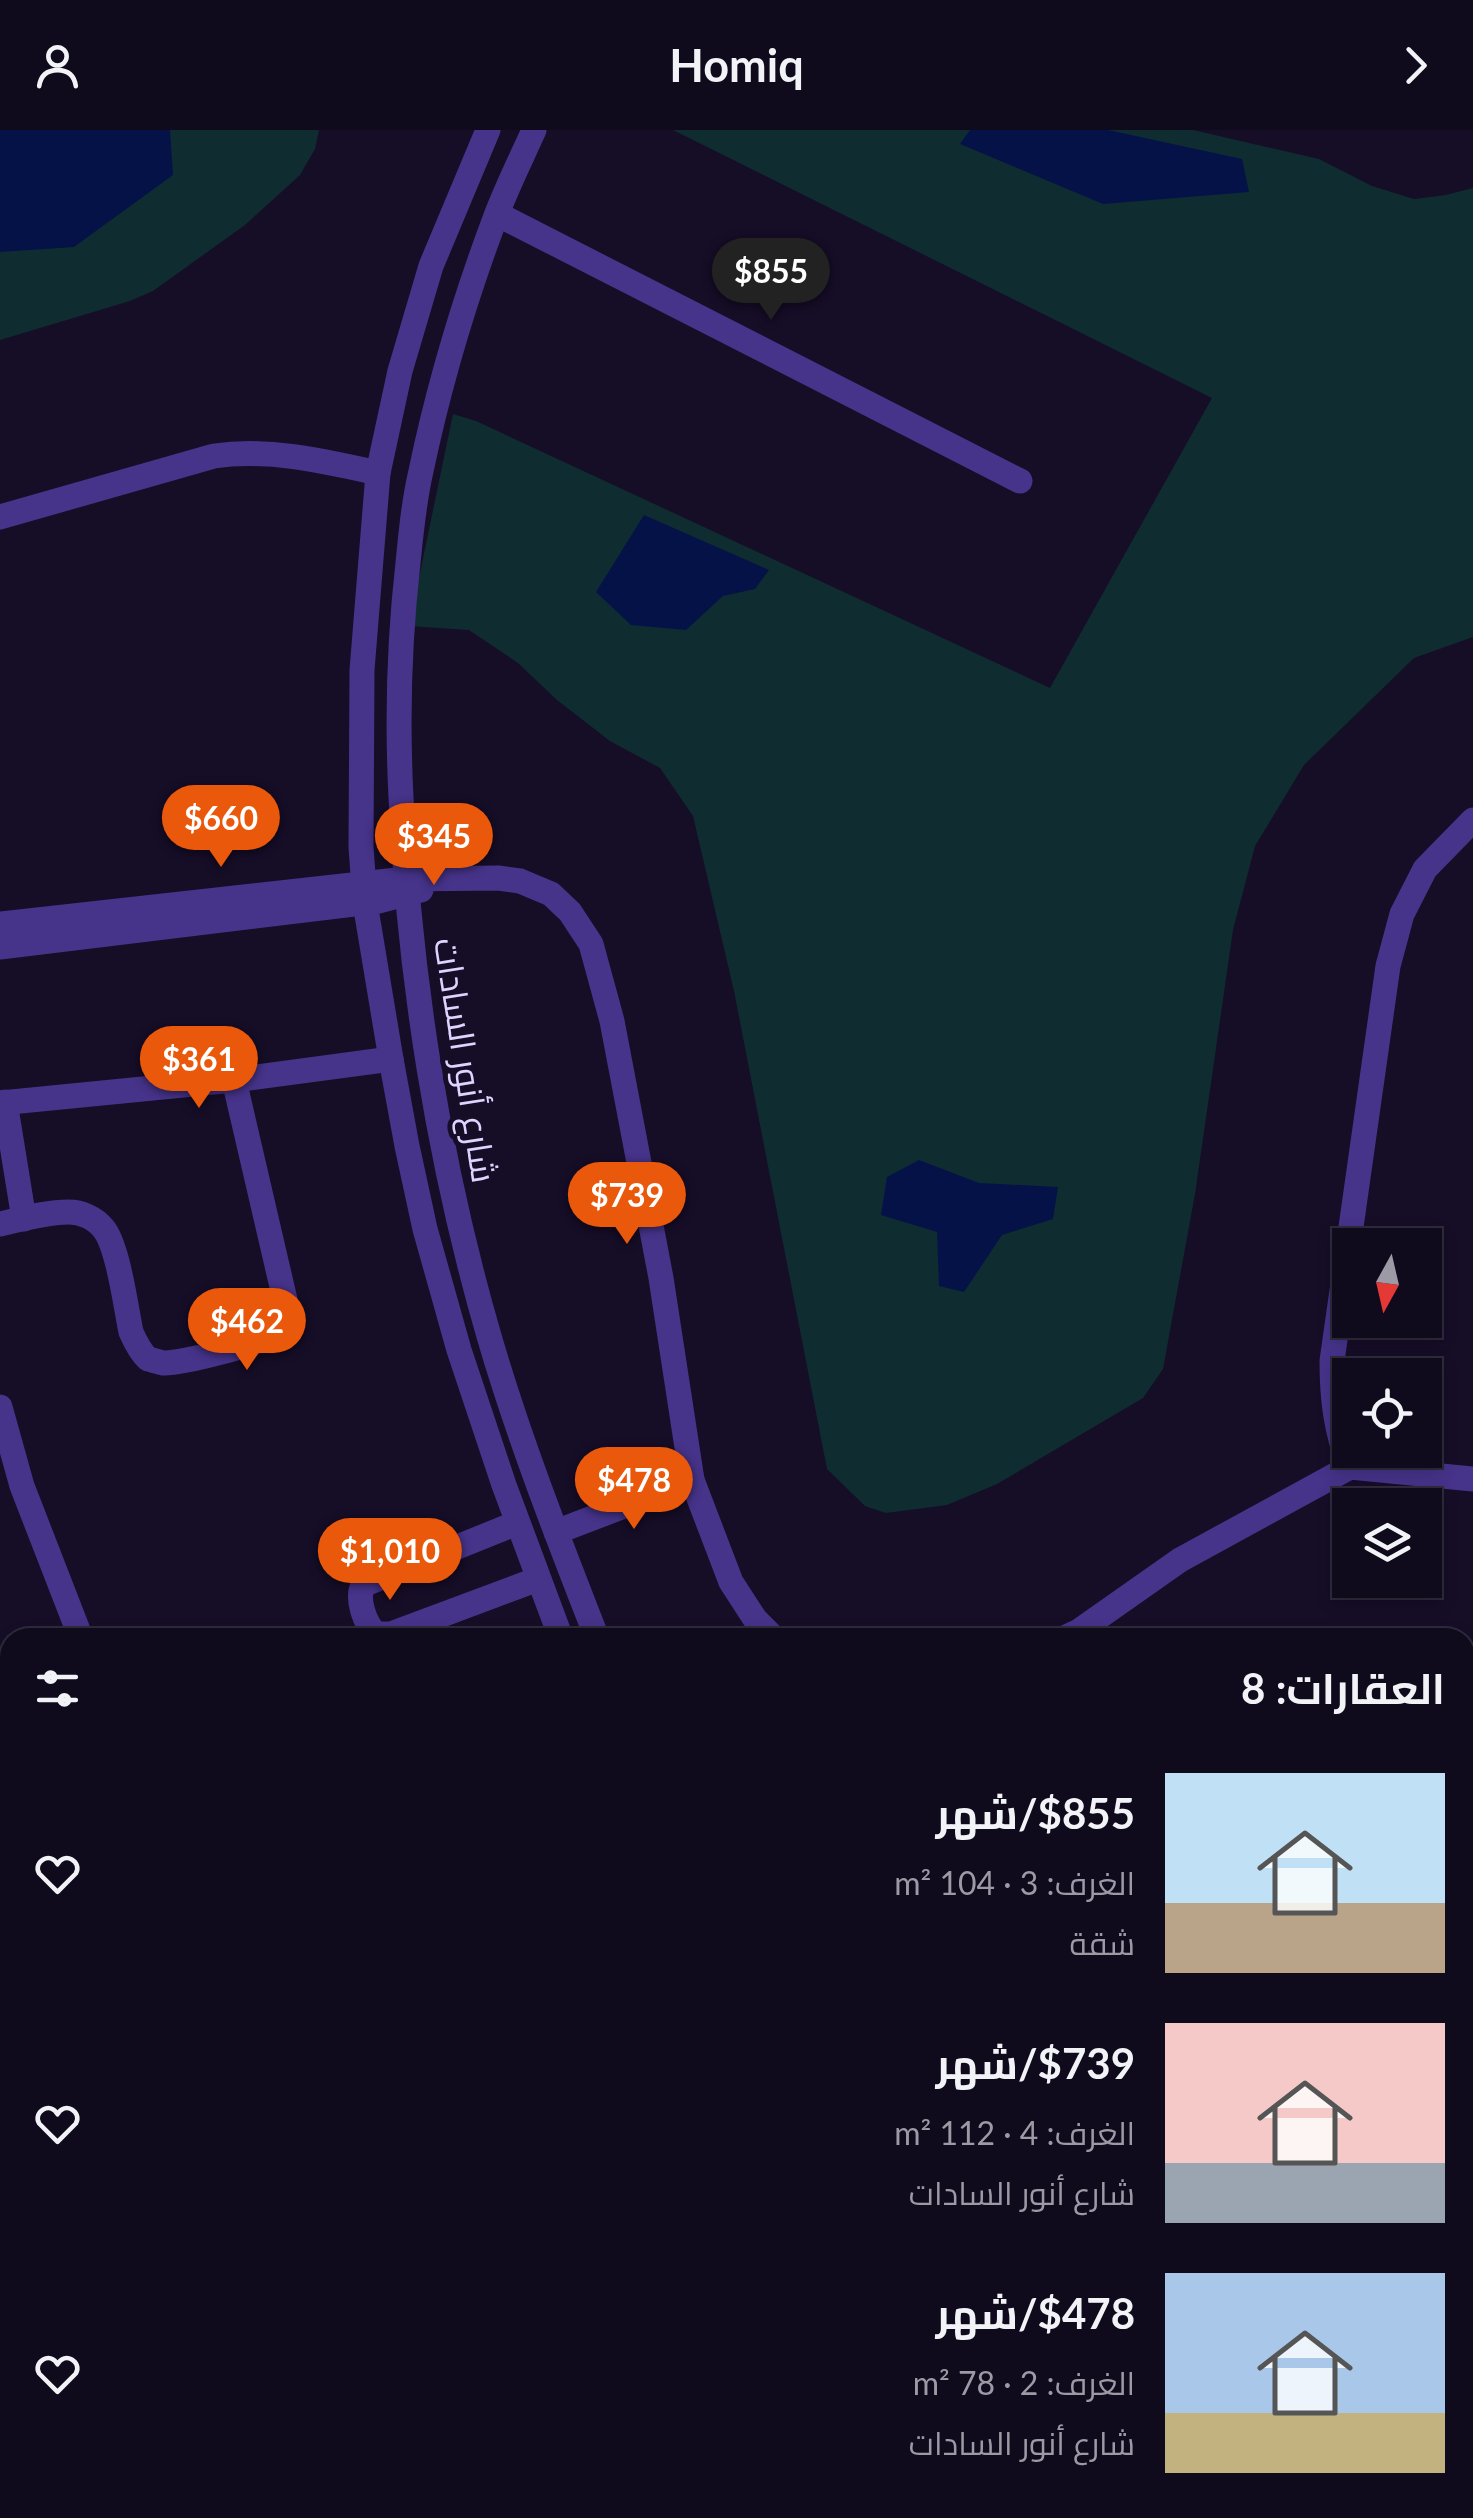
<!DOCTYPE html>
<html lang="ar">
<head>
<meta charset="utf-8">
<style>
  :root { --surface:#100a1d; --page:#1e182a; --text:#f1f3f6; --muted:#9c9aa4; --line:#302b3b; --accent:#ea580c }
  body { margin:0; font-family:Lato,Cairo,sans-serif; background:var(--page); color:var(--text); direction:rtl; height:100vh; display:flex; flex-direction:column; font-size:38px; white-space:nowrap }
  * { box-sizing:border-box; margin:0 }
  p { font-size:32px; color:var(--muted) }
  .icon { flex:none; width:55px; height:55px; fill:none; stroke:currentColor; stroke-width:2; stroke-linecap:round; stroke-linejoin:round }
  .map { position:relative; flex:1; overflow:hidden; direction:ltr }
  .details { position:absolute; left:0px; top:1498px; width:1475px; height:892px; display:flex; flex-direction:column; background:var(--surface); border-radius:30px 30px 0 0; box-shadow:0 5px 15px #0003,0 0 0 2px var(--line); direction:rtl }
  .details>* { flex:none }
  .needle { width:65px; rotate:188deg }
  .tools { position:absolute; left:1332px; top:1098px; display:grid; gap:20px }
  .tools a { display:grid; place-items:center; width:110px; height:110px; border-radius:0px; background:var(--surface); box-shadow:0 5px 15px #0003,0 0 0 2px var(--line); font-size:50px }
  .price { position:absolute; translate:-50% -85px; padding:0 22px; border-radius:35px; background:var(--accent); color:#fff; font-size:32px; line-height:65px; filter:drop-shadow(0 2px 5px #0008) }
  .price::after { content:''; position:absolute; left:50%; top:60px; width:30px; height:22px; margin-left:-15px; background:inherit; clip-path:polygon(0 0,100% 0,50% 100%) }
  .price.selected { background:#222; color:#fff }
  ul { padding:0; list-style:none }
  li { display:flex; align-items:center; gap:30px; height:250px; padding:0 30px }
  li span { display:grid; place-items:center; flex:none; width:280px; height:200px; border-radius:0px; color:#555 }
  li>.icon { margin-inline-start:auto }
  span .icon { width:120px; height:120px; fill:#fffc; stroke-width:1 }
  li b { font-size:42px }
  h2 { display:flex; justify-content:space-between; align-items:center; height:120px; padding:0 30px; font-size:42px }
  header { display:flex; justify-content:space-between; align-items:center; height:130px; padding:0 30px; background:var(--surface); font-size:45px; font-weight:700 }
  .map>svg:first-child { display:block }
</style>
</head>
<body>
<header><svg class="icon" aria-label="forward" viewBox="0 0 24 24"><path d="M9 5l7 7-7 7"/></svg>Homiq<svg class="icon" aria-label="person" viewBox="0 0 24 24"><circle cx="12" cy="8" r="4"/><path d="M4 21q1-7 8-7t8 7"/></svg></header>
<div class="map">
<svg width="1473" height="2388" viewBox="0 0 1473 2388">
  <rect width="100%" height="100%" fill="#160d27"/>
  <g fill="#0f2d31">
    <path d="M0,0H319L315,19L300,45L245,95L153,161L130,171L0,210Z"/>
    <path d="M673,0H1193L1319,29L1372,56L1414,69L1446,65L1473,58V507L1414,528L1304,635L1255,716L1233,800L1195,1064L1163,1239L1143,1268L997,1354L947,1375L886,1383L865,1376L827,1339L734,861L693,686L660,638L610,611L557,570L518,533L469,500L409,496L453,284L476,291L1050,558L1212,268Z"/>
    <path d="M1473,1683V1985L1465,1976V1688Z"/>
    <path d="M10,2023V2153L0,2136V2028Z"/>
  </g>
  <g fill="#051248">
    <path d="M0,0H170L173,45L74,117L0,122Z"/>
    <path d="M970,0H1108L1242,29L1249,62L1103,74L960,14Z"/>
    <path d="M644,385L769,440L755,459L723,466L686,500L631,495L596,462Z"/>
    <path d="M919,1030L979,1053L1058,1057L1053,1089L1002,1105L964,1162L939,1156L937,1102L881,1085L887,1047Z"/>
  </g>
  <g fill="none" stroke-linecap="round" stroke-linejoin="round">
    <g stroke="#46338a" stroke-width="25">
      <path d="M488,0L431,136L400,241L378,343L362,540L361,717L365,773L391,929L407,1016L425,1099L459,1220L504,1355L561,1508"/>
      <path d="M534,0C521,29 507,57 496,86C465,168 439,255 421,341C414,371 411,402 408,433C399,512 397,589 401,667C409,847 439,1034 489,1206C519,1309 558,1408 597,1508"/>
      <path d="M497,84L1020,351"/>
      <path d="M0,387L214,326C269,318 324,331 378,343"/>
      <path d="M0,794L406,749L498,748L520,751L551,764L570,782L591,814L612,891L661,1148L692,1350L731,1452L755,1489L774,1508"/>
      <path d="M0,817L379,771L421,760"/>
      <path d="M5,972L24,1089"/>
      <path d="M0,973L234,950L391,929"/>
      <path d="M0,1094C22,1089 46,1082 69,1082C81,1082 95,1088 103,1098C118,1115 126,1178 131,1202C135,1211 141,1223 148,1229C150,1229 162,1233 163,1233C180,1234 265,1213 276,1202C285,1195 287,1185 286,1174L234,950"/>
      <path d="M0,1277L22,1356L81,1508"/>
      <path d="M1350,1337C1336,1302 1332,1269 1332,1231L1388,836L1402,784L1425,739L1473,690"/>
      <path d="M517,1393L363,1455C356,1469 365,1494 376,1504H391L538,1449"/>
      <path d="M556,1402L692,1350"/>
      <path d="M1064,1508L1079,1501L1180,1430L1350,1337L1473,1349"/>
      <path d="M1465,1567L1473,1562"/>
      <path d="M1465,1641L1473,1635"/>
      <path d="M0,1900L10,1895"/>
      <path d="M1465,2025L1473,2034"/>
      <path d="M0,2366L13,2388"/>
      <path d="M484,2380L488,2388"/>
      <path d="M602,2380L605,2388"/>
      <path d="M1129,2380L1136,2388"/>
      <path d="M1177,2380L1185,2388"/>
      <path d="M280,2388L292,2380"/>
      <path d="M414,2388L425,2380"/>
      <path d="M659,2388V2380"/>
      <path d="M1014,2388L1023,2380"/>
    </g>
  </g>
  <g text-anchor="middle" dominant-baseline="central" stroke-width="10" stroke-linejoin="round" paint-order="stroke">
    <g font-size="35" fill="#dfd3ff" stroke="#160d27">
      <text transform="translate(467 930) rotate(81)">شارع أنور السادات</text>
    </g>
  </g>
</svg>
<div class="tools">
<a><svg class="needle" viewBox="-14 -14 28 28"><path d="M0-13l5 13h-10z" fill="#e53935"/><path d="M0 13l5-13h-10z" fill="#9c9aa4"/></svg></a>
<a><svg class="icon" aria-label="locate" viewBox="0 0 24 24"><circle cx="12" cy="12" r="6"/><path d="M12 2v4M12 18v4M2 12h4M18 12h4"/></svg></a>
<a><svg class="icon" aria-label="layers" viewBox="0 0 24 24"><path d="M12 4l9 5-9 5-9-5zM3 14l9 5 9-5"/></svg></a>
</div>
<b class="price selected" style="left:771px;top:193px">$855</b>
<b class="price" style="left:221px;top:740px">$660</b>
<b class="price" style="left:434px;top:758px">$345</b>
<b class="price" style="left:199px;top:981px">$361</b>
<b class="price" style="left:627px;top:1117px">$739</b>
<b class="price" style="left:247px;top:1243px">$462</b>
<b class="price" style="left:634px;top:1402px">$478</b>
<b class="price" style="left:390px;top:1473px">$1,010</b>
<section class="details">
<h2>العقارات: 8<svg class="icon" aria-label="filters" viewBox="0 0 24 24"><path d="M4 7h16M4 17h16"/><circle cx="9" cy="7" r="2"/><circle cx="15" cy="17" r="2"/></svg></h2>
<ul>
<li><span style="background:linear-gradient(#bfe0f5 65%,#b9a48a 0)"><svg class="icon" aria-label="home" viewBox="0 0 24 24"><path d="M3 11l9-7 9 7M6 9v11h12V9"/></svg></span><div><b>$855/شهر</b><p>الغرف: 3 · 104 m²</p><p>شقة</p></div><svg class="icon" aria-label="heart" viewBox="0 0 24 24"><path d="M12 20l-8-8c-3-5 5-10 8-4 3-6 11-1 8 4z"/></svg></li>
<li><span style="background:linear-gradient(#f6c9c9 70%,#9aa5b1 0)"><svg class="icon" aria-label="home" viewBox="0 0 24 24"><path d="M3 11l9-7 9 7M6 9v11h12V9"/></svg></span><div><b>$739/شهر</b><p>الغرف: 4 · 112 m²</p><p>شارع أنور السادات</p></div><svg class="icon" aria-label="heart" viewBox="0 0 24 24"><path d="M12 20l-8-8c-3-5 5-10 8-4 3-6 11-1 8 4z"/></svg></li>
<li><span style="background:linear-gradient(#a9c7e8 70%,#c2b280 0)"><svg class="icon" aria-label="home" viewBox="0 0 24 24"><path d="M3 11l9-7 9 7M6 9v11h12V9"/></svg></span><div><b>$478/شهر</b><p>الغرف: 2 · 78 m²</p><p>شارع أنور السادات</p></div><svg class="icon" aria-label="heart" viewBox="0 0 24 24"><path d="M12 20l-8-8c-3-5 5-10 8-4 3-6 11-1 8 4z"/></svg></li>
</ul>
</section>
</div>
</body>
</html>
